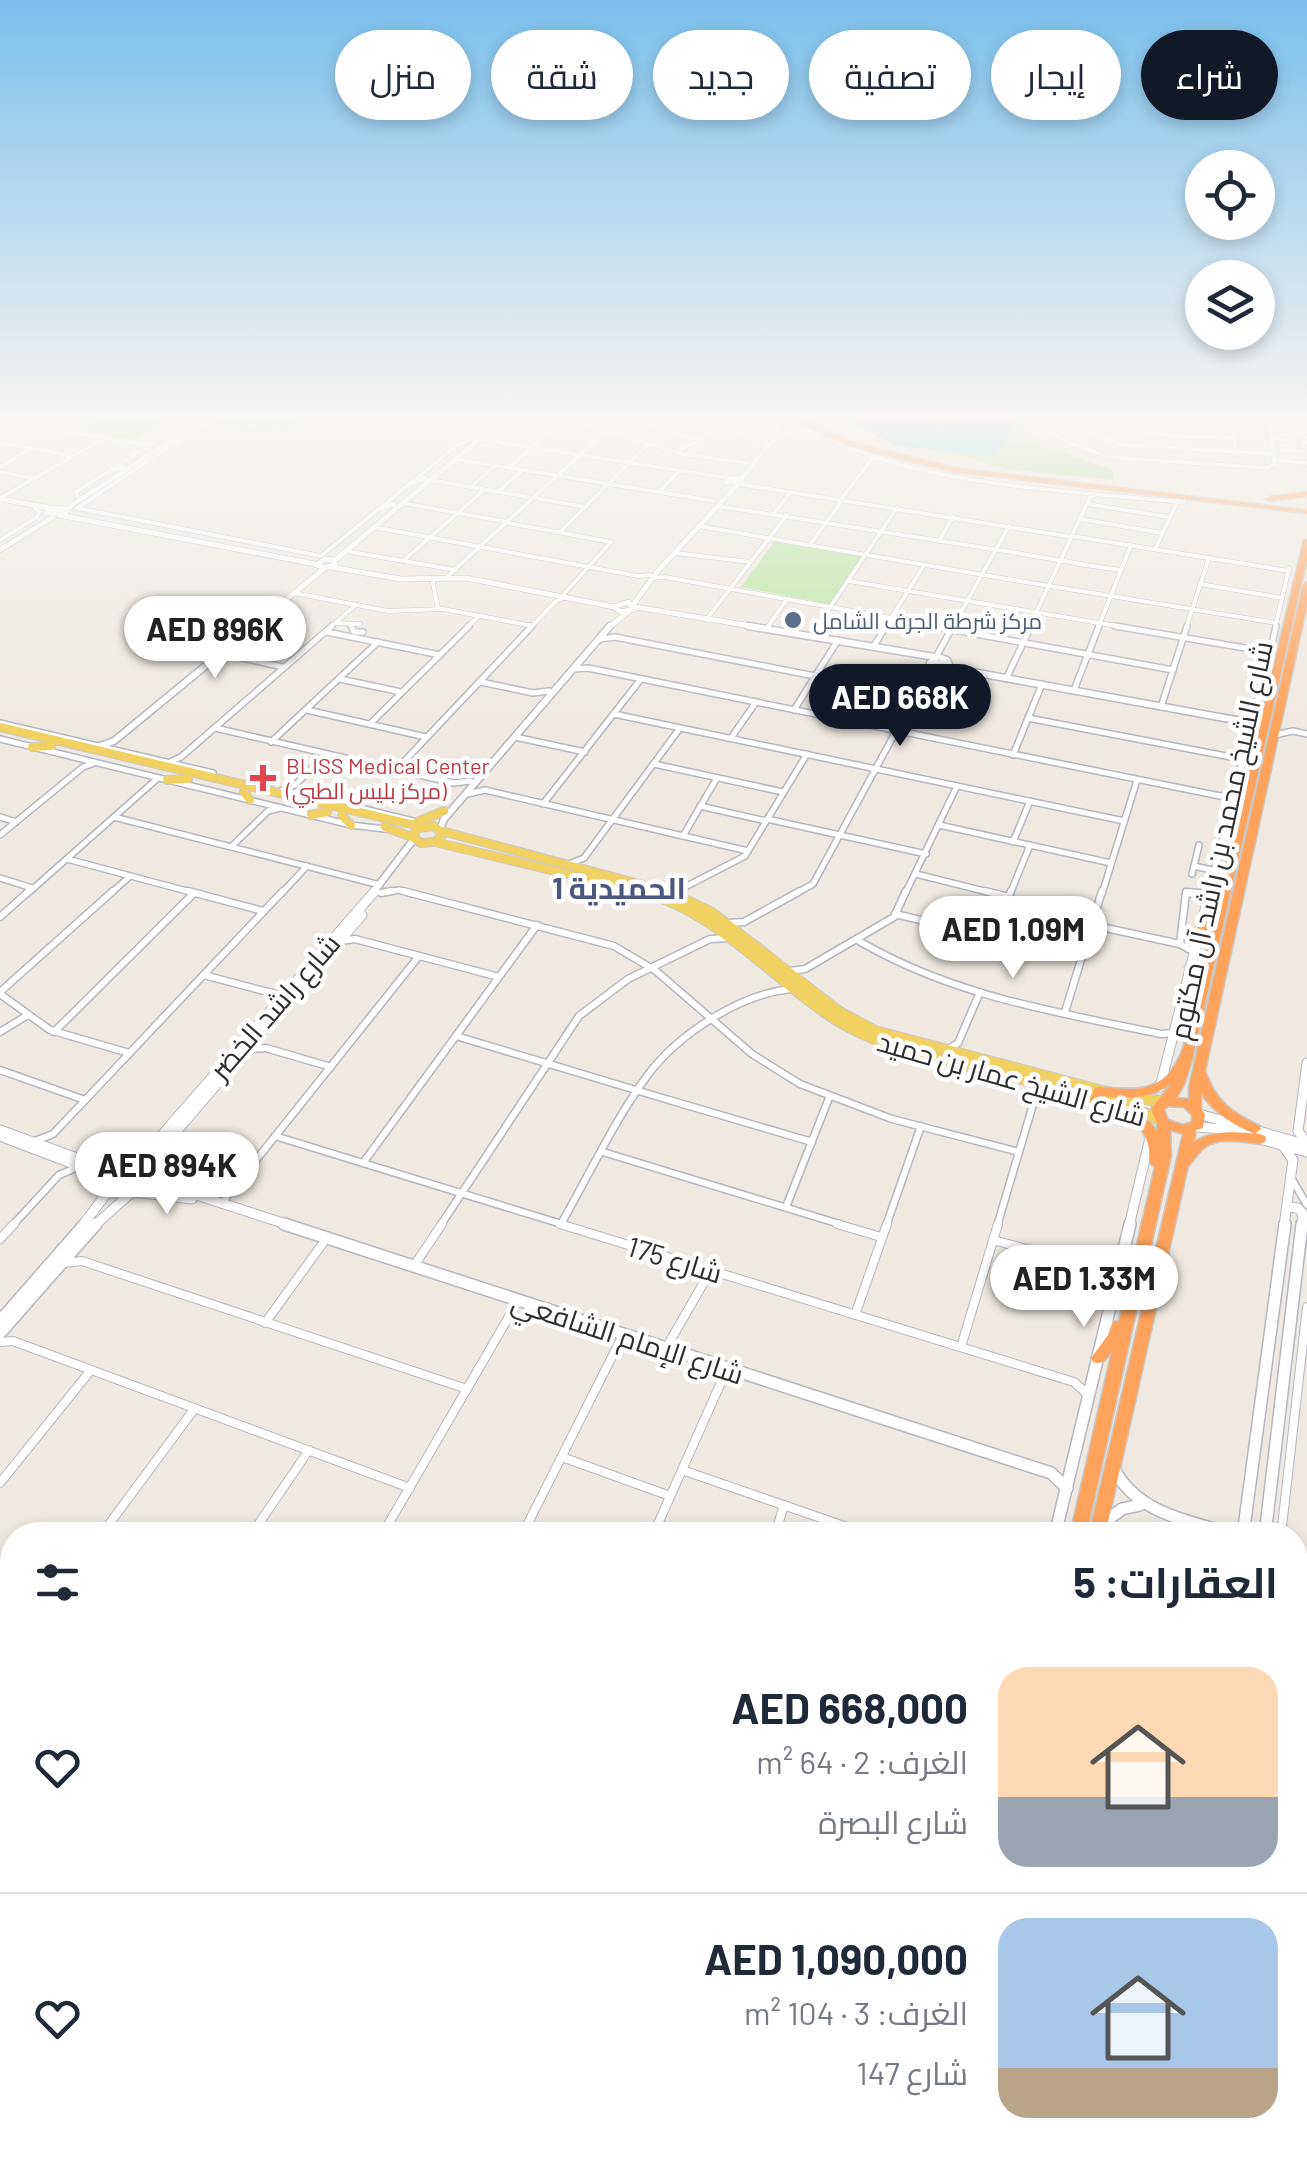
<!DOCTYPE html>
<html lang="ar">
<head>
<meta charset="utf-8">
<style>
  :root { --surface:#fff; --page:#f2f2f3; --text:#1f2937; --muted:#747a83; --line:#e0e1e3; --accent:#111827 }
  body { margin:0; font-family:Barlow,Cairo,sans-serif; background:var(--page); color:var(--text); direction:rtl; height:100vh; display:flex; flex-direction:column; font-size:38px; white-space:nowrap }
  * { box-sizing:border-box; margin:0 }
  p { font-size:32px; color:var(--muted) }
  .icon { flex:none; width:55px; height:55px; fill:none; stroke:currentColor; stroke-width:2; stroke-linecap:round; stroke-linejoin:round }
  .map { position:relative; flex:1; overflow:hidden; direction:ltr }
  .side { position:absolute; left:0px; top:1522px; width:1308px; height:642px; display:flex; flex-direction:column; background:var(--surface); border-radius:40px 40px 0 0; box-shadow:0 5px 15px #0003; direction:rtl }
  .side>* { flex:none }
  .banner { position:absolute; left:30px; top:30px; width:1248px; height:90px; direction:rtl; display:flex; gap:20px }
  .fabs { position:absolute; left:1185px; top:150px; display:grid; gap:20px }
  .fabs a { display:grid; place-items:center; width:90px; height:90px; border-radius:50%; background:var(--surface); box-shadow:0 5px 15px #0003; font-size:50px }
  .price { position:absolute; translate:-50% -85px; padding:0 22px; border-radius:35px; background:#fff; color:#222; font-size:32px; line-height:65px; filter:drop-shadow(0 2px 5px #0008) }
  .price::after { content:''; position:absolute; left:50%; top:60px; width:30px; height:22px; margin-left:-15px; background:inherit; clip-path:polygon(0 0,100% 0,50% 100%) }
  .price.current { background:var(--accent); color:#fff }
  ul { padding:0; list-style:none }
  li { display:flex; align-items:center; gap:30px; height:250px; padding:0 30px }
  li+li { border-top:2px solid var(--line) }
  li span { display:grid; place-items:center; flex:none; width:280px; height:200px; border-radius:30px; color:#555 }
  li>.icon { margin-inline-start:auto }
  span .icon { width:120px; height:120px; fill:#fffc; stroke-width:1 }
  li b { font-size:42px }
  h2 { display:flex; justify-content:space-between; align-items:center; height:120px; padding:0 30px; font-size:42px }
  .chip { padding:0 35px; border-radius:45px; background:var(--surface); box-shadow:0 5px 15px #0003; font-size:35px; line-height:90px }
  .chip.current { background:var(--accent); color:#fff }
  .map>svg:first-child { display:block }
</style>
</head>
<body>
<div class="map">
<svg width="1307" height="2164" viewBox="0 0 1307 2164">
  <rect width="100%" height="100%" fill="#efe9e1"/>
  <g fill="#b6e59e">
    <path d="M104,415L166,420L134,441L83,432L86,429L82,428Z"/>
    <path d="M223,415H249L254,424L250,428L254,430L257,425L254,419L268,415H321L302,421L289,432L271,428L272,431H254L267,435L208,425Z"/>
    <path d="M837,415H1008L1042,445L1113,470L1114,480L1005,469L963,456L894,445Z"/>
    <path d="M774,542L860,556L861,557L830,604L741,587Z"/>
  </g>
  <path fill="#75cff0" d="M837,415H925L927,421L942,427L960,423L961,415H1006L1014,427C1007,440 1002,453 985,455L894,445Z"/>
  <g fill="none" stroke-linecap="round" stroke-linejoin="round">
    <defs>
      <g id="street-far4">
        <path d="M156,415L185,423"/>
        <path d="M218,415L77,508L321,556L455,447L477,436"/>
        <path d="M557,415L683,454L747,463"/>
        <path d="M618,415L699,440"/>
        <path d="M771,415L780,422L776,431"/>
        <path d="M1035,415L1060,439L1108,457L1267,468L1275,464L1270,423L1264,415"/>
        <path d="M1070,415L1094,435L1124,445L1273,454"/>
        <path d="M1104,415C1142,442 1190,435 1234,438"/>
        <path d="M1138,415L1159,433"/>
        <path d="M1193,415L1199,422L1200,435"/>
        <path d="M1227,415L1233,424L1235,451"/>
        <path d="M1107,419L1144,415"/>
        <path d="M1269,420L1307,419"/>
        <path d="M7,422L149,445"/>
        <path d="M582,423L597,415"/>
        <path d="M0,426L20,415"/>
        <path d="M1271,429L1307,432"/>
        <path d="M828,436C907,485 1088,493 1184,502"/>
        <path d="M478,439L728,478"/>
        <path d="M1272,439L1306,442"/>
        <path d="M0,443L73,456"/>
        <path d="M1273,449L1304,452V442"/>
        <path d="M678,451L723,427"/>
        <path d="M455,459L714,501"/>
        <path d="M1274,460L1307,463"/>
        <path d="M0,467L29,449"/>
        <path d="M510,467L564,419"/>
        <path d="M0,472L36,479"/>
        <path d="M430,480L586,507"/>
        <path d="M738,484L1072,537"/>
        <path d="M471,487L495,466"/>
        <path d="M498,492L521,471"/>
        <path d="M659,492L678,472"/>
        <path d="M77,496L76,492L197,415"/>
        <path d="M0,498L101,440"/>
        <path d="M841,499L872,459L880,457"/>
        <path d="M402,503L508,522"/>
        <path d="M1087,504L1169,517"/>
        <path d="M717,506L1018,553"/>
        <path d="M774,513L791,492"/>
        <path d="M1080,519L1162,533"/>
        <path d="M508,523L611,542L564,594"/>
        <path d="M698,526L1007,579"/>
        <path d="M373,527L638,576L650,575"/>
        <path d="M561,531L648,444"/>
        <path d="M1072,536L1289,571"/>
        <path d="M0,540L37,517L39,512L35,508"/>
        <path d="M939,541L953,517"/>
        <path d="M810,545L843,499"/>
        <path d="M1155,549L1178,501"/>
        <path d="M345,551L456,570"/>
        <path d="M675,553L751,562"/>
        <path d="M1016,553L1082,564"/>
        <path d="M403,561L484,490"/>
        <path d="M1078,564L1121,570"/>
        <path d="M449,575L606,431"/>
        <path d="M432,578L438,609"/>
        <path d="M652,578L665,577L946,628"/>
        <path d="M1007,579L1276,623"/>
        <path d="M849,581L1129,628"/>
        <path d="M1200,584L1282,598"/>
        <path d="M294,593L388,611L443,609L533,626"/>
        <path d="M706,620L787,515"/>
        <path d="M337,623L360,624"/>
        <path d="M329,628L356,605"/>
        <path d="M466,628L479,616"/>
        <path d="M530,628L556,601L566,597"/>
        <path d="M767,628L787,599"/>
        <path d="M816,628L897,508"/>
        <path d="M885,628L924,565"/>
        <path d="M952,628L1009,526"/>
        <path d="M1029,628L1090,497L1095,495"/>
        <path d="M1098,628L1131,545"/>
        <path d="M1186,628L1209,558"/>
        <path d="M1275,628L1289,568"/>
      </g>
      <g id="street-far3">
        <path d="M351,626L354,632H363"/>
        <path d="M932,626L1173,670"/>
        <path d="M1115,626L1269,652"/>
        <path d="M327,632L440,655"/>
        <path d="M812,635L818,626"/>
        <path d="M600,639L615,637L815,676"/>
        <path d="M1272,644L1276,626"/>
        <path d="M874,646L886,626"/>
        <path d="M220,653L283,667"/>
        <path d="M936,657L953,626"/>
        <path d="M573,669L588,668L1220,796L1234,794"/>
        <path d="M1007,677L1031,626"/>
        <path d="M340,679L401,692"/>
        <path d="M481,682L533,693L549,691"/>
        <path d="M1074,690L1099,626"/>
        <path d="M919,697L942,667"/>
        <path d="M1161,707L1187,626"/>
        <path d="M307,710L426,737"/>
        <path d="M794,710L838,640"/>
        <path d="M614,714L1124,821"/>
        <path d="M1028,718L1231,757L1243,756"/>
        <path d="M0,723L213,773"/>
        <path d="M370,724L469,626"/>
        <path d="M215,728L454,783L471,781"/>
        <path d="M1274,735L1293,731L1307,734"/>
        <path d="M515,737L585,752"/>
        <path d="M731,738L756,702"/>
        <path d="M0,739L351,825L393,830"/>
        <path d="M271,742L378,642"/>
        <path d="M1013,755L1042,684"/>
        <path d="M170,762L181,757L332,626"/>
        <path d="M654,764L783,792"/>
        <path d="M397,769L532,626"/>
        <path d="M282,790L295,785L325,755"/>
        <path d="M467,794L485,790L748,851"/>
        <path d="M543,804L641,679"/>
        <path d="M700,806L766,821"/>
        <path d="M356,807L417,822"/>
        <path d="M0,817L16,822"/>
        <path d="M114,817L380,885"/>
        <path d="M767,819L926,854"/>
        <path d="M939,825L1111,863"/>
        <path d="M0,835L83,767L94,763"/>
        <path d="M683,836L717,778"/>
        <path d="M1013,842L1030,801"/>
        <path d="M232,846L268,811L280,808"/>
        <path d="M67,859L198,894"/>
        <path d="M569,864L584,858L680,728"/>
        <path d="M1194,866L1216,871"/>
        <path d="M916,874L996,894"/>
        <path d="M1192,874L1199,845"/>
        <path d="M0,878L32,888"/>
        <path d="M668,889L687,886L745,856L807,754"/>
        <path d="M381,893L399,890L413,894"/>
        <path d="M27,894L158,778"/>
        <path d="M110,894L129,877"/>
        <path d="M281,894L307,866"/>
        <path d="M795,894L813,884L932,665"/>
        <path d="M905,894L957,786"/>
        <path d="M1010,894L1030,845"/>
        <path d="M1102,894L1137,780"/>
        <path d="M1186,894H1206"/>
      </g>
      <g id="street-far2">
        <path d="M188,891L263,911"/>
        <path d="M403,891L614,946L656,971L752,1054L800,1084L892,1119L1019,1152"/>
        <path d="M985,891L1009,897"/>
        <path d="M381,893L392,891"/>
        <path d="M895,914L1082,958"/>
        <path d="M0,917L29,891"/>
        <path d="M729,923L744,922L800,891"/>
        <path d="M1092,925L1180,944L1194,952"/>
        <path d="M991,939L1011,891"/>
        <path d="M340,941L355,939L499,977"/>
        <path d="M859,941C953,996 1056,1012 1161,1034L1174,1033"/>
        <path d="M1180,944L1186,892L1210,894"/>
        <path d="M790,971L805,969L894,917L906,891"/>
        <path d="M204,975L283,996"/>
        <path d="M0,992L113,891"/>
        <path d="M0,994L50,1030L129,1053"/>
        <path d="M1065,1012L1102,891"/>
        <path d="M0,1032L28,1015"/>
        <path d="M54,1032L194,893"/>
        <path d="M456,1036L669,1100"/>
        <path d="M950,1048L958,1043L980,992"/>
        <path d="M250,1049L266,1048L331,1067"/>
        <path d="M0,1070L85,1100"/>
        <path d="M669,1100L812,1142"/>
        <path d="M275,1136L568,1226"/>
        <path d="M35,1141L53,1134L283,891"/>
        <path d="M603,1152L846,1226"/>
        <path d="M363,1163L537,925"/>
        <path d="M1290,1176L1307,1205"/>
        <path d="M221,1204L419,956"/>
        <path d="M786,1207L829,1098"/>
        <path d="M561,1224C589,1175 614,1121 647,1076C678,1034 740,994 791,989"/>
        <path d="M12,1226L59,1175L78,1167"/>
        <path d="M440,1226L579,1016L628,979L710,939L729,938"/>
        <path d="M886,1226L921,1126"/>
        <path d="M997,1226L1035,1098L1050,1088"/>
      </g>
      <g id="street-far1">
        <path d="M560,1224L1074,1382L1087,1394"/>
        <path d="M837,1224L881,1237"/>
        <path d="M0,1239L14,1224"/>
        <path d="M993,1240L1104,1270L1118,1268"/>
        <path d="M64,1263L82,1261L467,1389"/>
        <path d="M414,1266L442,1224"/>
        <path d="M855,1315L887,1224"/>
        <path d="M265,1323L326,1239"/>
        <path d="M0,1342L13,1341L410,1488"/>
        <path d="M961,1347L998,1224"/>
        <path d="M666,1348L711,1270"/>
        <path d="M562,1457L670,1496"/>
        <path d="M682,1470L870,1535"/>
        <path d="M0,1483L91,1370"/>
        <path d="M658,1524L687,1535"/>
        <path d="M101,1535L195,1408"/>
        <path d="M251,1535L309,1450"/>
        <path d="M382,1535L518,1301"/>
        <path d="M522,1535L623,1335"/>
        <path d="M653,1535L727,1369"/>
        <path d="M775,1535L784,1505"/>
        <path d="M1281,1535L1307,1307"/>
        <path d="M0,1618L12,1620"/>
      </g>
      <g id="street">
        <path d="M0,1766L12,1768"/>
        <path d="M0,1924L12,1901"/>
        <path d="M263,2164L267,2152"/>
        <path d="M634,2164L647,2152"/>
        <path d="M1210,2164L1212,2152"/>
      </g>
      <g id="secondary-far4">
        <path d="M683,415L766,442"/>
        <path d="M112,469L123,467"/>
        <path d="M733,478L741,479L742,482H726Z"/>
        <path d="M741,479C768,449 777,420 821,433"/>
        <path d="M412,482L425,478"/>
        <path d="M0,499L50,508"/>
        <path d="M381,508L394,504"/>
        <path d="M66,509L55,508L46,513H65L73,504L211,415"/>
        <path d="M59,515L315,564"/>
        <path d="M0,550L53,517"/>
        <path d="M325,559L333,560L335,564L325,568L316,565Z"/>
        <path d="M334,561L508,415"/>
        <path d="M330,567L401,579L466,578L614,607"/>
        <path d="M628,602L634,609L621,612L614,607Z"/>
        <path d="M633,605L657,572L737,485"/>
        <path d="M635,607L763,628"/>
        <path d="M251,628L325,568"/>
        <path d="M608,628L629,611"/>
      </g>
      <g id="secondary-far3">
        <path d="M748,626L935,657"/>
        <path d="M938,657L947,660L949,665L930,663Z"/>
        <path d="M945,667L1241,721L1253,720"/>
        <path d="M100,746L114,741L254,626"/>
        <path d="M440,829L444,819L610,626"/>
        <path d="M372,894L414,839"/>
        <path d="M1209,894L1272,644"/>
      </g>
      <g id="secondary-far2">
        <path d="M1307,1063L1298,1131L1307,1144"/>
        <path d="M1160,1087L1210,891"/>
        <path d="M1199,1114L1307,1145"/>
        <path d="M1195,1127L1224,1129L1307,1152"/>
        <path d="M0,1130L99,1166L121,1169"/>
        <path d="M0,1136L97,1173L108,1183"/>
        <path d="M1283,1146L1293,1160L1284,1226"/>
        <path d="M127,1167L146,1153L375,891"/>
        <path d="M127,1167L144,1170L146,1182L134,1192L116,1193L109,1186V1179Z"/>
        <path d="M146,1173L157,1154L362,915"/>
        <path d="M147,1179L292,1226"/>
        <path d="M134,1192L192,1199"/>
        <path d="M1288,1207L1298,1208L1303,1214L1302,1226"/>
        <path d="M82,1226L110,1189"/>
        <path d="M94,1226L131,1193"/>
        <path d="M1129,1226L1150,1138"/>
      </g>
      <g id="secondary-far1">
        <path d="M284,1224L1051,1473L1067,1488"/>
        <path d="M0,1321L85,1224"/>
        <path d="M0,1333L96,1224"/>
        <path d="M1115,1471C1140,1515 1190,1521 1235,1535"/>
        <path d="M1103,1523L1122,1509L1140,1505"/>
        <path d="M1055,1535L1130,1224"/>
        <path d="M1243,1535L1285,1224"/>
        <path d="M1265,1535L1302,1224"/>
      </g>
      <g id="secondary">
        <path d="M0,1942L12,1945"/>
        <path d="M0,1960L12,1963"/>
        <path d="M677,2152L703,2164"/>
        <path d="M737,2152L761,2164"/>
        <path d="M785,2152L811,2164"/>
        <path d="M889,2164L899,2152"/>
        <path d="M1163,2164L1165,2152"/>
        <path d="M1189,2164L1190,2152"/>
      </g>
      <g id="primary-far1">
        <path d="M0,727L423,827"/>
        <path d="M32,747L51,746"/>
        <path d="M167,780L188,779"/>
        <path d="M244,792L250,800"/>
        <path d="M311,815L327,812"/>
        <path d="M342,816L351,825"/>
        <path d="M417,822L444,811"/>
        <path d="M434,826L443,834L435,842L421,843L412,837L418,828Z"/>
        <path d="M385,827L412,837"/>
        <path d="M442,831L676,894"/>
        <path d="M435,842L650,894"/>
      </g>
      <g id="primary">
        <path d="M640,891C713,909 765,971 826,1013C850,1030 876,1040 903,1050L1126,1105L1160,1120"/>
        <path d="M666,891L712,913L838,1011L875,1031L1129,1098L1165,1101"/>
      </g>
      <g id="highway">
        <path d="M783,415H793L853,442L955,468L1304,510H1307V513L955,472L847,446Z"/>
        <path d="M1307,492V496L1270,501L1266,499L1270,497Z"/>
        <path d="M1304,540H1307V559L1192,1060L1184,1085L1176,1098L1189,1099V1087L1303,585L1307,582V604L1205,1071C1217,1102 1230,1112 1260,1126L1261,1129L1255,1134C1233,1125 1214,1113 1201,1093V1109L1205,1114L1203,1128L1196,1130L1194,1142C1215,1129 1237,1132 1260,1134L1265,1136L1266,1139L1265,1142L1260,1144C1243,1142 1219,1136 1204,1148C1197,1153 1194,1161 1188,1166L1105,1535H1089L1183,1134L1170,1130L1171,1156L1086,1535H1070L1112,1351C1107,1358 1103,1366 1093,1362L1091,1358L1108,1335L1113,1322L1119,1321L1155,1167L1149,1162C1153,1123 1122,1113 1091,1101L1089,1098L1094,1094L1093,1091L1095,1088L1099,1087C1114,1088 1132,1091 1146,1087C1187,1076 1189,1022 1197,988L1185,967L1187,964H1195L1200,973L1212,927L1201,933L1195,929L1214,914ZM1172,1083L1151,1109L1157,1123V1131C1143,1112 1123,1103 1102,1096C1128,1098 1151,1100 1172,1083ZM1168,1106L1184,1107L1192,1115V1122L1183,1125L1168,1120L1164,1110Z"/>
        <path d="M907,2152H944L941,2164H901Z"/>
        <path d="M950,2152H984L982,2164H947Z"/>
      </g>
    </defs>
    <use href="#street-far4" stroke="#b4b7c1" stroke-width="5"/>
    <use href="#street-far3" stroke="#b4b7c1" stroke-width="8"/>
    <use href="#street-far2" stroke="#b4b7c1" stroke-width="9"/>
    <use href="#street-far1" stroke="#b4b7c1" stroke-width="10"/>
    <use href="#street" stroke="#b4b7c1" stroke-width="12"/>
    <use href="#secondary-far4" stroke="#b4b7c1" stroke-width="6"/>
    <use href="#secondary-far3" stroke="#b4b7c1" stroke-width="9"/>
    <use href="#secondary-far2" stroke="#b4b7c1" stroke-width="11"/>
    <use href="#secondary-far1" stroke="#b4b7c1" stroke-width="14"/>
    <use href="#secondary" stroke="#b4b7c1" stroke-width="16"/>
    <use href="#primary-far1" stroke="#c9c9c9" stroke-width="10"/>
    <use href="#primary" stroke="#c9c9c9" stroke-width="12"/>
    <use href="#highway" stroke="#c9c9c9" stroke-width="3"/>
    <use href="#street-far4" stroke="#fff" stroke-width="4"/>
    <use href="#street-far3" stroke="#fff" stroke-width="5"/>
    <use href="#street-far2" stroke="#fff" stroke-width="6"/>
    <use href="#street-far1" stroke="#fff" stroke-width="8"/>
    <use href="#street" stroke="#fff" stroke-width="10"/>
    <use href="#secondary-far4" stroke="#fff" stroke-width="5"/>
    <use href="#secondary-far3" stroke="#fff" stroke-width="6"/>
    <use href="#secondary-far2" stroke="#fff" stroke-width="9"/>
    <use href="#secondary-far1" stroke="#fff" stroke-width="11"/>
    <use href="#secondary" stroke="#fff" stroke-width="14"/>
    <use href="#primary-far1" stroke="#f2d163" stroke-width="8"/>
    <use href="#primary" stroke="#f2d163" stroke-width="10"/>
    <use href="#highway" fill="#ffa35c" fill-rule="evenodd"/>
  </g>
  <linearGradient id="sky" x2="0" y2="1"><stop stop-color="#7abfeb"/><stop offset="0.58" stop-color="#f8f5f2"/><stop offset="1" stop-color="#f8f5f2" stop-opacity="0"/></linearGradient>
  <rect width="1307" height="718" fill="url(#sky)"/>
  <circle fill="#5c6f8a" stroke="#fff" stroke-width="4" cx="793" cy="620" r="10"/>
  <path fill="#e0444e" stroke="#fff" stroke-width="4" d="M258 763h10v10h10v10h-10v10h-10v-10h-10v-10h10z"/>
  <g text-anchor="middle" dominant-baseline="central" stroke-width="9" stroke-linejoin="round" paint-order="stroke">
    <g font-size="22" fill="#4e5e75" stroke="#fff" text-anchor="start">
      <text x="813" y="620">مركز شرطة الجرف الشامل</text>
    </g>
    <g font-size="22" fill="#be3a42" stroke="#fff" text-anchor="start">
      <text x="286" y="765">BLISS Medical Center<tspan x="286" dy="25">(مركز بليس الطبي)</tspan></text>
    </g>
    <g font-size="28" fill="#2e2e2e" stroke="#fff">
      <text transform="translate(1220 840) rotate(-78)">شارع الشيخ محمد بن راشد آل مكتوم</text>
      <text transform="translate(274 1006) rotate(-49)">شارع راشد الخضر</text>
      <text transform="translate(1012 1078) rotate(16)">شارع الشيخ عمار بن حميد</text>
      <text transform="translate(675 1259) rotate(17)">شارع 175</text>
      <text transform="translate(628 1337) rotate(18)">شارع الإمام الشافعي</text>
    </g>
    <g font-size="30" font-weight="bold" fill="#4d5680" stroke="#fff">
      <text x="619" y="887">الحميدية 1</text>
    </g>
  </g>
</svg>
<div class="fabs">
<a><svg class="icon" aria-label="locate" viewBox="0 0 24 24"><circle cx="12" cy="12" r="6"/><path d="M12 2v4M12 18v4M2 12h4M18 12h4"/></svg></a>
<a><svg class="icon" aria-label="layers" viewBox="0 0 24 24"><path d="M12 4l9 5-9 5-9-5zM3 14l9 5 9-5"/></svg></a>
</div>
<b class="price" style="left:215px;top:681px">AED 896K</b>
<b class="price current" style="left:900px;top:749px">AED 668K</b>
<b class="price" style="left:1013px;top:981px">AED 1.09M</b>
<b class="price" style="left:167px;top:1217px">AED 894K</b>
<b class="price" style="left:1084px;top:1330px">AED 1.33M</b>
<div class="banner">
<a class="chip current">شراء</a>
<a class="chip">إيجار</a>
<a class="chip">تصفية</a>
<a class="chip">جديد</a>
<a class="chip">شقة</a>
<a class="chip">منزل</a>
</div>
<section class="side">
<h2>العقارات: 5<svg class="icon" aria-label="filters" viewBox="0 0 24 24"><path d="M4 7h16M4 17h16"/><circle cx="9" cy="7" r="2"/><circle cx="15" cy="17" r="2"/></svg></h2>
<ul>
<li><span style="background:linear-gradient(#ffd9b3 65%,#9aa5b1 0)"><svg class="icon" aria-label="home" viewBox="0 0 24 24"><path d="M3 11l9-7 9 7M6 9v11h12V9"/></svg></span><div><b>AED 668,000</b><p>الغرف: 2 · 64 m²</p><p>شارع البصرة</p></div><svg class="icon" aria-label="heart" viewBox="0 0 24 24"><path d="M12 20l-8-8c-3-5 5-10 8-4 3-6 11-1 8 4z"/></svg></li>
<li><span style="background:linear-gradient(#a9c7e8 75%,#b9a48a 0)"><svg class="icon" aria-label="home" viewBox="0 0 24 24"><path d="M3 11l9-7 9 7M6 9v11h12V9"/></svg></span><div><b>AED 1,090,000</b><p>الغرف: 3 · 104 m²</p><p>شارع 147</p></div><svg class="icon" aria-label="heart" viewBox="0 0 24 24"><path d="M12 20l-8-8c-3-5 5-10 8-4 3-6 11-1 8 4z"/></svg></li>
</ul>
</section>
</div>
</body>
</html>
